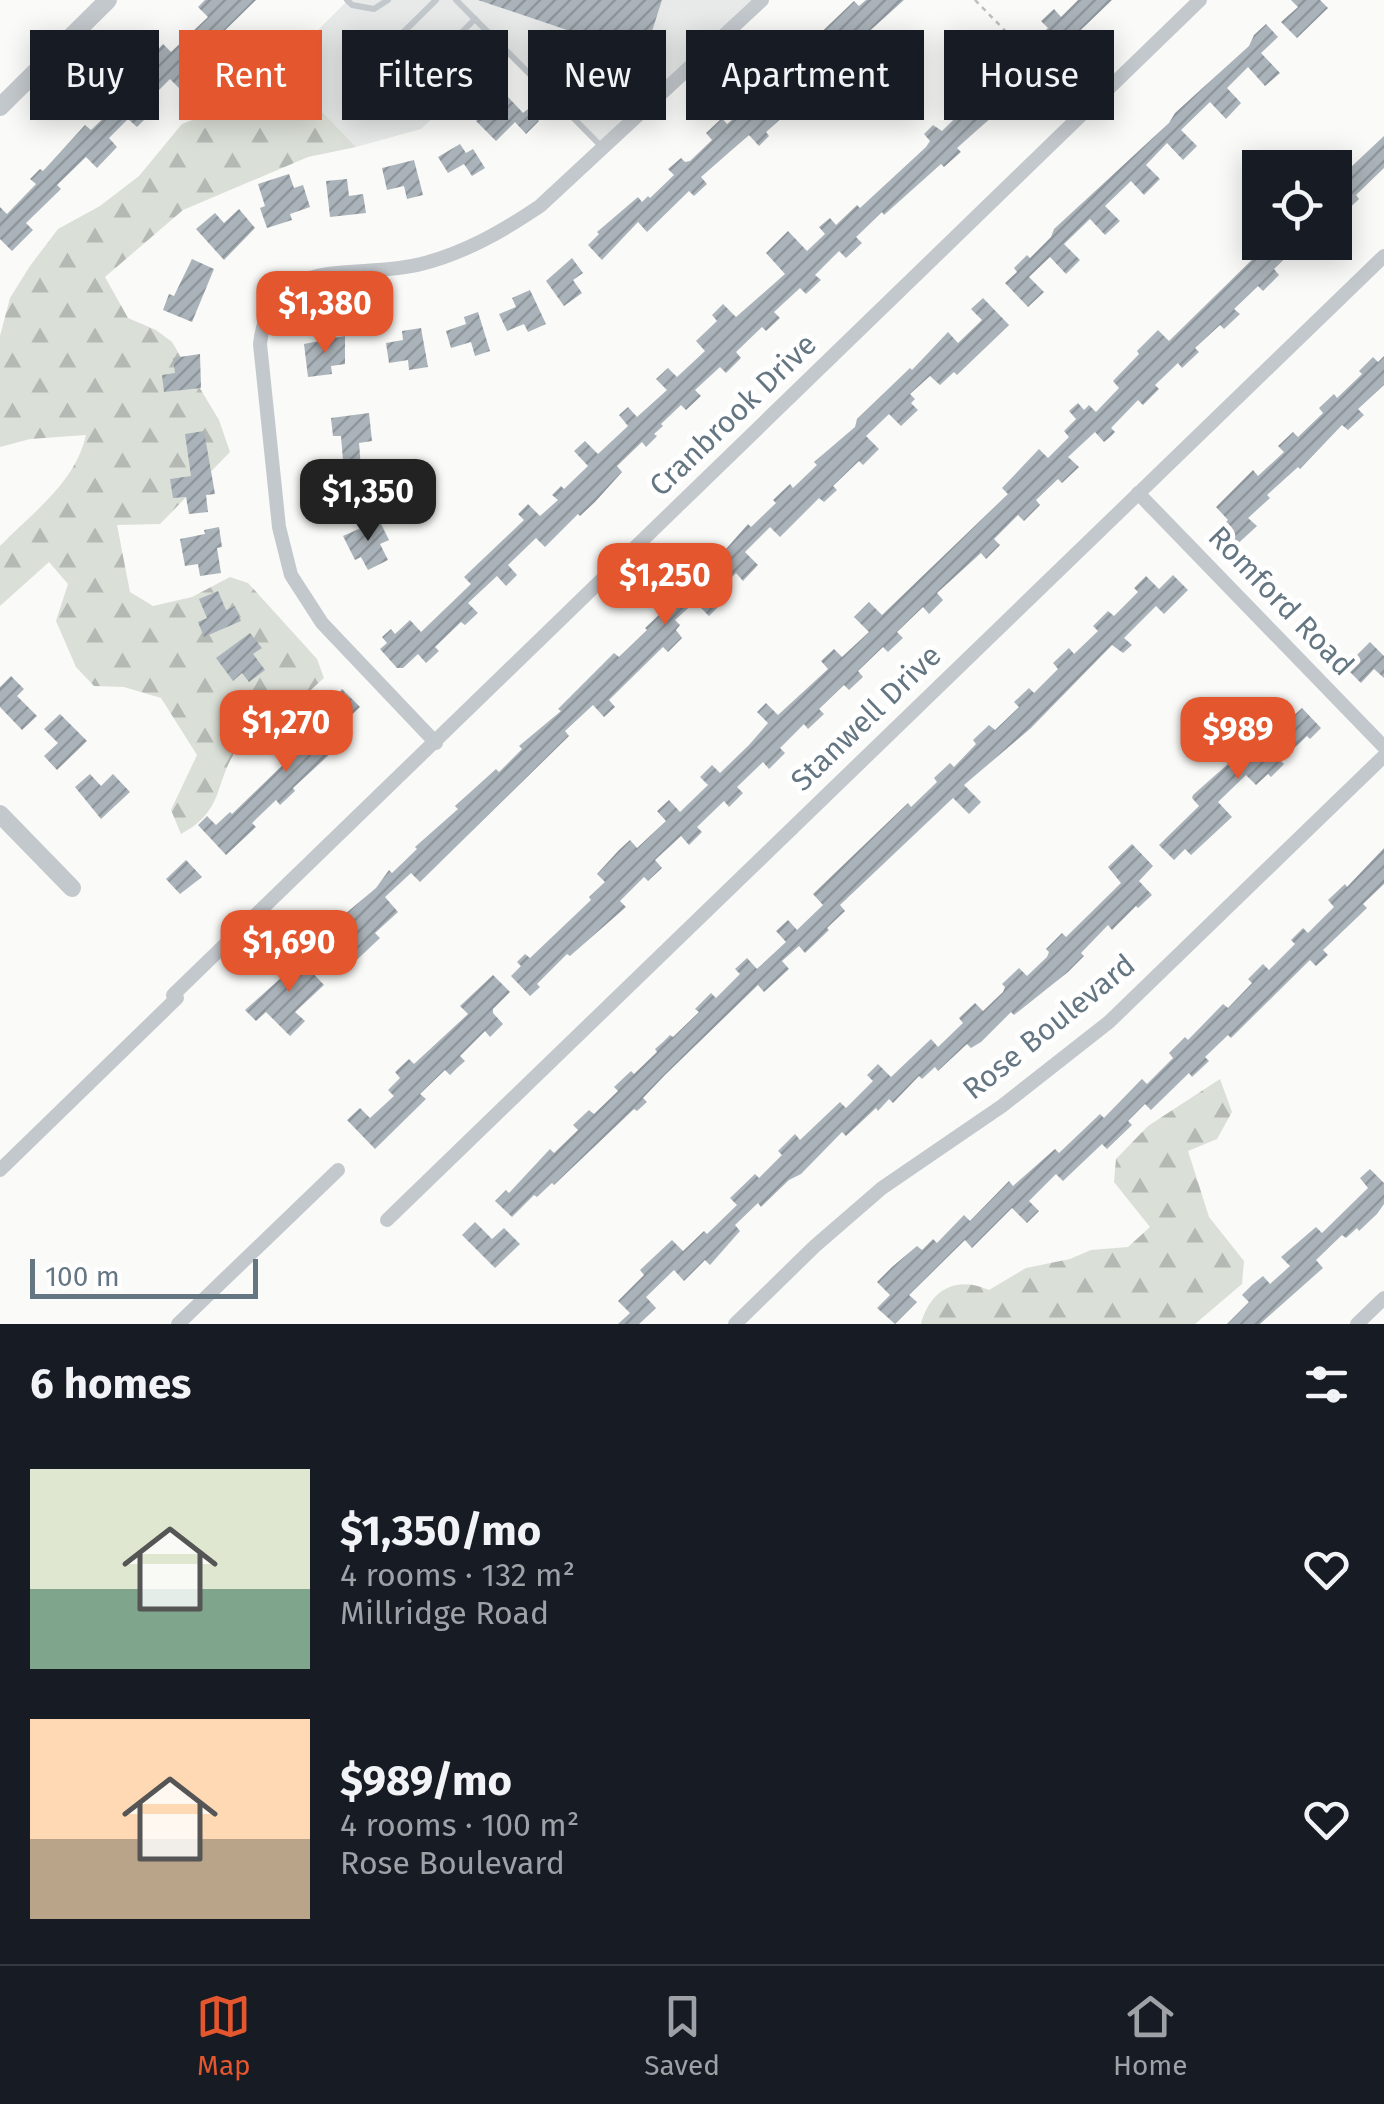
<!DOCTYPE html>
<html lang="en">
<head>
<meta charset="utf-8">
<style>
  :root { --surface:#171b24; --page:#242831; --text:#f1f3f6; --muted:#9ea1a6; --line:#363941; --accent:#e4572e }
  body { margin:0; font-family:"Fira Sans",sans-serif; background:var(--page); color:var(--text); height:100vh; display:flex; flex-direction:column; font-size:38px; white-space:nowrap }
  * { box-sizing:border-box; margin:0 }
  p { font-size:32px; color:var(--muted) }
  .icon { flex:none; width:55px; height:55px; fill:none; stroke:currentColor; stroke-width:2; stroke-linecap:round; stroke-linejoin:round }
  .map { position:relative; height:1324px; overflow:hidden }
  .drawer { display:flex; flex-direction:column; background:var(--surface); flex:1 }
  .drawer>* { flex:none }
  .guide { position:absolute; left:30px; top:30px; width:1325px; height:90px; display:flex; gap:20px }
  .buttons { position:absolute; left:1242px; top:150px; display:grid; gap:20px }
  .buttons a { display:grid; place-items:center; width:110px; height:110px; border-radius:0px; background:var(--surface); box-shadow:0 5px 25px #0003; font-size:50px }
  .scale { position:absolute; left:30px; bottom:25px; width:228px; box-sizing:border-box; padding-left:10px; border:5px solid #657683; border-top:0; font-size:28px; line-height:35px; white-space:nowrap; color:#657683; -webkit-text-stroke:8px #fff; paint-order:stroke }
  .price { position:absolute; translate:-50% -85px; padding:0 22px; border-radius:20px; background:var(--accent); color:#fff; font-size:32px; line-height:65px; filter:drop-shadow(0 2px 5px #0008) }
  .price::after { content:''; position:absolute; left:50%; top:60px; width:30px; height:22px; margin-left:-15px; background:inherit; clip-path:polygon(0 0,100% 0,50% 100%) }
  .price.selected { background:#222; color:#fff }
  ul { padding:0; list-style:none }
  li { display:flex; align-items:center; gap:30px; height:250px; padding:0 30px }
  li span { display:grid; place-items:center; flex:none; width:280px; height:200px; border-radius:0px; color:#555 }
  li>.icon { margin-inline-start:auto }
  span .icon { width:120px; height:120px; fill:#fffc; stroke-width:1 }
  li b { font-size:42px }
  h2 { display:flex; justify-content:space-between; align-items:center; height:120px; padding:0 30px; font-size:42px }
  .tag { padding:0 35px; border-radius:0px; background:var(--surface); box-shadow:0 5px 25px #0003; font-size:35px; line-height:90px }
  .tag.selected { background:var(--accent); color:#fff }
  .dock { display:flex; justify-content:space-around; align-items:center; height:140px; border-top:2px solid var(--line); background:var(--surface); font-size:28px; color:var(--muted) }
  .dock a { display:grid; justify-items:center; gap:5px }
  .dock .selected { color:var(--accent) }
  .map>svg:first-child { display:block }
</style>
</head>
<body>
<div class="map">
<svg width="1384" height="1324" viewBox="0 0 1384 1324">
  <defs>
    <pattern id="forest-firs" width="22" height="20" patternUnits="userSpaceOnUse" patternTransform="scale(2.5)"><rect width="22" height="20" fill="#dadfd7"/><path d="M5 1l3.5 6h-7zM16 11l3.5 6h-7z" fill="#b4b9b4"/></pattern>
    <pattern id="building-hatch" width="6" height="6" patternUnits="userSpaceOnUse" patternTransform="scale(2.5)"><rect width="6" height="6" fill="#aab3b9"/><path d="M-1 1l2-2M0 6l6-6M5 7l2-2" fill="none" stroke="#8e969c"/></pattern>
  </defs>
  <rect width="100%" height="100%" fill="#fafaf8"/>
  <path fill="#e8e9e9" d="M348,0H762L601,146L505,49L421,129L356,147L280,68Z"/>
  <g fill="url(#forest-firs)">
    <path d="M280,68L356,147L308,157L183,210L105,277L128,318L156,330L172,342L219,420L230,452L160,524L117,525L130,592L153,606L192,597L230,577L248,583L317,659L324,678C315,686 305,696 295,703C269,720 253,725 235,752C214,785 224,811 181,834L171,810L197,755L161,698L124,687L94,686L76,667L56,621L68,584L49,562L0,606V546C34,511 75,483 86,435L30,439L0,447V336L10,298L30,266L58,229L100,206L139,176L182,124L241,101Z"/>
    <path d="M1220,1079L1232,1112L1217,1139L1188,1151L1209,1217L1244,1261L1242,1284L1195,1324H921C930,1290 956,1275 989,1290L1026,1268L1070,1259L1091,1250L1128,1247L1150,1227L1114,1182L1116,1159L1148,1126Z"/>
  </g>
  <g fill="url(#building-hatch)">
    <path d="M205,0H256L213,42L210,38L184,64L196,76L181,90L170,79L152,97L159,105L137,127L128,119L109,138L117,147L97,168L86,157L57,185L61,189L26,223L33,230L12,251L0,239V207L7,214L36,184L30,179L40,169L43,171L85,125L91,130L116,106L109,99L124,85L128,88L153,63L149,59L163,44L171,52L208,17L198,7Z"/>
    <path d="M478,0H662L644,56Z"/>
    <path d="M866,0H904L844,54L849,59L822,82L808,66L821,55L810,43L854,1L859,6Z"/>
    <path d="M1078,0H1112L1037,72L1039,75L957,148L961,152L944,167L941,164L884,215L882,212L856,237L862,243L846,258L839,251L815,275L821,280L806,294L800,288L774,312L780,318L766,331L762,327L736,352L741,358L726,373L720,367L695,390L701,396L686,410L681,405L661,424L663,426L654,434L657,436L646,447L642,442L617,466L622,472L595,502L580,516L578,514L545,547L536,538L508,565L517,575L506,586L497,576L468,603L478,613L465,625L461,622L435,647L439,651L426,663L418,654L403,668H397L380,649L387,643L382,637L391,629L395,634L410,620L421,632L471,584L464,577L524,520L518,514L528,504L540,516L558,500L552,495L561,486L564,489L588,466L574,451L585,441L598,454L628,426L619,415L628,407L637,417L667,390L656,379L668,368L677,377L705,351L696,341L717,321L712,315L723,304L736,317L785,274L766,253L788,231L807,251L825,234L819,227L830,218L836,225L857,205L860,208L926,147L930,141L924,134L933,125L942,131L989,85L984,80L1012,52L1017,57L1048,28L1041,21L1054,9L1061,17Z"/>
    <path d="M1291,0H1320L1328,8L1297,38L1281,22L1298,7Z"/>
    <path d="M1266,24L1278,37L1261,53L1280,73L1265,86L1248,67L1227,88L1241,103L1226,119L1210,102L1181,130L1197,146L1183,160L1167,143L1146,165L1160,179L1144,195L1131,181L1105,206L1120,221L1105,235L1090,219L1064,244L1080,260L1066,274L1050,257L1029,277L1044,292L1028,307L1005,283L1017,272L1014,268L1027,255L1030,258L1051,237L1054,229L1169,123L1175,113L1249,46L1254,35Z"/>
    <path d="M778,69L804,98L766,132L769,136L759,146L749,135L701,177L707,184L694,196L689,191L647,232L638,222L602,260L588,245L599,234L597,232L638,197L642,202L648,196L650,198L674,175L668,169L681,158L685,162L690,161L712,140L706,133L722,118L727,124L745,109L752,117L777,94L765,81Z"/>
    <path d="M508,97L523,113L528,109L539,121L526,134L515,122L496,141L476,121L491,106L495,110Z"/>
    <path d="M1384,136V168L1356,195L1359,199L1343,214L1335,206V182Z"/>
    <path d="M460,144L466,153L473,149L485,168L472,176L464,164L448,173L438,157Z"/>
    <path d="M414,160L423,195L407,199L404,186L387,190L382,168Z"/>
    <path d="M289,174L294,188L303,185L310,207L290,214L292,220L267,228L260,208L265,206L258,184Z"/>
    <path d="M347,179L349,196L363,194L366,213L330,217L326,181Z"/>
    <path d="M239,209L255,228L224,260L196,229L215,213L224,223Z"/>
    <path d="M1270,242H1302L1274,269L1279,275L1263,291L1258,286L1234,309L1240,314L1224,329L1220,325L1195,348L1199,352L1182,368L1178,363L1155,385L1159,389L1143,405L1138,400L1111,428L1115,432L1110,437L1104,442L1095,432L1068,457L1079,467L1062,483L1058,479L1036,500L1040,505L1024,521L1018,515L994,539L1000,545L986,559L981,553L937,593L943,600L929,614L923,607L897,632L903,638L888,652L883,647L858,671L863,677L849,690L844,685L819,709L824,714L808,729L804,724L780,748L785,753L769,769L763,762L737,787L743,793L729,807L724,801L697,827L702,832L689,845L681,836L655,860L662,868L648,881L644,877L620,901L626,907L570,956L567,954L537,984L540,987L530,996L511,976L521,966L517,962L525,954L530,958L591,900L589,897L605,882L597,874L619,850L630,840L637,848L666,821L657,811L669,800L680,812L708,785L700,777L712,765L720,773L749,745L768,723L757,712L766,703L778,715L828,669L821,661L834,649L842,657L869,632L854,617L869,602L882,615L1008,494L1002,488L1039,449L1048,458L1069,437L1064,431L1076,419L1069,411L1078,403L1084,410L1089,405L1096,412L1119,388L1113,381L1139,354L1137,351L1158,330L1169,341Z"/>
    <path d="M572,258L583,273L573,280L582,293L564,306L546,281Z"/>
    <path d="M192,259L214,269L192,322L163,310L169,294L174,296Z"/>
    <path d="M530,290L546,324L528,332L524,324L507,331L499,314L516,307L512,298Z"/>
    <path d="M983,298L1009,325L957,375L954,372L940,385L930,376L910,394L915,399L911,403L918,410L901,426L889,414L866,436L879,449L863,465L859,461L833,486L837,490L824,502L819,498L780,537L770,527L745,552L758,565L743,581L736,573L717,592L725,600L709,616L695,602L675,620L680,625L676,630L682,638L668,652L663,647L609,700L615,707L604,717L593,705L565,731L569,736L420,882L411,873L385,897L398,912L375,933L380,938L347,969L330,951L346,935L342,931L346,927L339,919L376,888L389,870L392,873L417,849L415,847L458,809L455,806L465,797L496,769L499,772L522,749L519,746L561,711L558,709L614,653L619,657L647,630L645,628L660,614L657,611L667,602L670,604L707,563L711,566L748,524L751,527L776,503L773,500L790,484L793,488L817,465L814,462L855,427L857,419L910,368L912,370L948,332L958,343L982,320L971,309Z"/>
    <path d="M478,312L490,351L475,356L471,342L451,348L446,331L466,324L464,317Z"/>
    <path d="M421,328L428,367L409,370L408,360L389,363L386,343L403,340L402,331Z"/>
    <path d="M345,336V364L331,366L332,374L308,377L304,344Z"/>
    <path d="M200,354L201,388L164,392L162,375L175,373L173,358Z"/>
    <path d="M1384,356V385L1358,409L1364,415L1348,430L1342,425L1300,469L1298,467L1267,495L1270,498L1248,518L1257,526L1232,549L1216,532L1228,520L1216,507L1253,470L1258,476L1284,452L1278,446L1293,432L1298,437L1323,413L1319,408L1334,394L1337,398L1362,374L1359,371L1373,357L1378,362Z"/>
    <path d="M369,413L372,441L359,443L361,468L377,466L379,486L367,487L369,507L349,509L347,491L338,492L336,473L344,472L341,436H333L331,418Z"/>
    <path d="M204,431L215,494L206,495L208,512L189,514L186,497L173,498L170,479L191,476L185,434Z"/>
    <path d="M379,520L389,540L380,544L388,560L368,570L361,557L355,560L343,536Z"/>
    <path d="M219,527L222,547L217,548L221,573L200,576L198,564L185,566L180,539L205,534L204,530Z"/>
    <path d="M1173,575L1188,590L1164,614L1156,606L1124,638L1132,645L1123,653L1112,645L1031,728L964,785L981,802L969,814L953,798L840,905L845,911L827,928L829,930L805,953L799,946L782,961L789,969L764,992L758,985L665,1075L643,1098L647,1102L637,1111L634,1109L554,1185L552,1183L537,1197L534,1195L512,1217L495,1201L506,1190L509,1193L550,1149L554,1153L578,1130L573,1125L589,1110L594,1114L618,1091L614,1087L631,1071L634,1074L657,1052L655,1049L663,1042L670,1035L673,1037L699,1012L695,1009L711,993L716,998L740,974L735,969L747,958L757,969L786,942L776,931L788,920L797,930L823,905L813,894L908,803L911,807L937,782L934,778L950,763L954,767L976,744L973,740L989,725L995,730L1019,707L1014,702L1029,688L1034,693L1058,669L1053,663L1069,648L1074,654L1098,631L1093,626L1108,611L1114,616L1138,592L1134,588L1146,576L1159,589Z"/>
    <path d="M218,591L226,610L235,606L241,621L204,637L198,622L207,618L199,599Z"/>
    <path d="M250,633L262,648L253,654L265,670L249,682L242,673L233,681L216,658Z"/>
    <path d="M1370,642L1384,656V678L1374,669L1361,683L1345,667Z"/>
    <path d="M11,676L24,689L17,696L37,716L22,730L0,707V687Z"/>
    <path d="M342,689L360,707L343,723L353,733L293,788L295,791L280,805L276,800L252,823L256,827L226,855L198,825L207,816L216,825L230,812L232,814L324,725L315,716Z"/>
    <path d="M1302,708L1321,728L1310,739L1307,736L1281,761L1284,764L1271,777L1268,774L1256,785L1246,775L1218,802L1232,817L1191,855L1185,849L1174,860L1159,845L1199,806L1192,798L1193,795L1247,747L1254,754L1276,733L1269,726L1284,711L1291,718Z"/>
    <path d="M60,714L87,741L57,770L44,756L58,743L44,729Z"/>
    <path d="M90,774L101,786L113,774L130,792L101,819L75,787Z"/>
    <path d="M1132,844L1153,866L1139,881L1152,895L1138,908L1136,906L1112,930L1108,925L1081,953L1084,956L1068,972L1014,1015L1011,1012L981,1042L971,1048L967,1044L938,1071L935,1067L922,1079L919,1076L893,1103L889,1099L878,1111L876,1108L846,1136L842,1132L801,1174L789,1180L761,1207L758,1203L735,1225L740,1231L710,1265L705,1260L684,1281L674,1270L646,1297L656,1308L639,1324H618L630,1313L618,1301L644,1275L640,1270L672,1240L683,1251L704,1231L707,1234L737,1205L730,1198L755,1174L759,1178L782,1155L778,1151L795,1134L800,1140L840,1102L846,1108L873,1081L867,1075L878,1064L891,1077L931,1039L938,1047L963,1023L959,1018L975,1003L983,1011L1003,992L1005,987L1002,984L1019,968L1027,976L1047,957L1049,952L1046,949L1062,933L1066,937L1121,883L1108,867Z"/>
    <path d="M1384,848V884L1363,904L1367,908L1323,950L1328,955L1316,966L1310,960L1231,1038L1228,1035L1205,1057L1209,1061L1192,1077L1189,1073L1151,1110L1145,1104L1128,1121L1132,1125L1107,1149L1102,1144L1063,1181L1056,1174L1029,1201L1039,1211L1027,1223L1012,1208L972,1248L965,1240L909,1295L917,1302L895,1324L877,1308L890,1295L877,1282L892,1267L917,1246L922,1250L933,1239L937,1243L964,1215L970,1221L1009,1181L1013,1186L1055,1149L1059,1153L1100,1114L1104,1118L1142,1079L1147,1084L1173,1058L1169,1053L1185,1037L1188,1040L1223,1004L1228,1008L1252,983L1248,979L1263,964L1269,970L1295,944L1291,940L1303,928L1308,933L1334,907L1328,900L1345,884L1347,887Z"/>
    <path d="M186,860L202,877L180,894L166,879Z"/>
    <path d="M307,949L320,963L311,971L324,985L295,1012L305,1021L290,1036L266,1012L256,1021L245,1010L300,961L298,958Z"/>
    <path d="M493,975L510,992L493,1009V1013L503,1024L490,1037L485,1031L460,1056L465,1061L457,1068L450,1075L445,1070L420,1094L426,1099L375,1149L347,1120L360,1108L370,1118L394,1096L388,1090L400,1078L395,1072L409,1059L414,1064L468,1014L460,1006Z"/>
    <path d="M1370,1169L1384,1183V1204L1377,1214L1359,1231L1357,1228L1346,1238L1342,1235L1316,1260L1323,1268L1260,1324H1227L1249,1302L1242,1295L1252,1285L1263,1276L1270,1284L1290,1266L1281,1257L1316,1227L1322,1233L1368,1188L1360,1178Z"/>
    <path d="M475,1222L492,1239L504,1228L520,1244L495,1268L462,1235Z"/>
  </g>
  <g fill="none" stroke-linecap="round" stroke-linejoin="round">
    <path stroke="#bbbfc2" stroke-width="2.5" stroke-dasharray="5 5" stroke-linecap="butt" d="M975,0L1073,100"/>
    <g stroke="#c3c8cc" stroke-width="6">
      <path d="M347,0L352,5L374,9L388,0"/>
      <path d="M436,0L367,68L396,98L475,19"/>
      <path d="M456,0L601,146"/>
    </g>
    <g stroke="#c3c8cc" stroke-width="14">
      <path d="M1138,493L1384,747"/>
      <path d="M436,743L322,623L291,575L279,527L260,344C271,251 355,281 421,264C465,253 503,231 540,206L762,0"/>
      <path d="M173,995L1200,0"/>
      <path d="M0,1170L177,998"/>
      <path d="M387,1220L1384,256"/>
      <path d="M178,1324L338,1170"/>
      <path d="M735,1324L815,1246L882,1188L1002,1106L1109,1022L1384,756"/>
      <path d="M1357,1324L1384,1298"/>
    </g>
    <g stroke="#c3c8cc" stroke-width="18">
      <path d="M0,107L108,0"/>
      <path d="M0,814L72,888"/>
    </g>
  </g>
  <g text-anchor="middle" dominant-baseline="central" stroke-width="10" stroke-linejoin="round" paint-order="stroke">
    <g font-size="30" fill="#657683" stroke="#fff">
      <text transform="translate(733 415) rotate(-44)">Cranbrook Drive</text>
      <text transform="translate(1281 601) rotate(46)">Romford Road</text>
      <text transform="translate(866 718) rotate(-44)">Stanwell Drive</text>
      <text transform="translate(1049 1027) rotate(-39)">Rose Boulevard</text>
    </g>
  </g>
</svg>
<div class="buttons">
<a><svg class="icon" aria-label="locate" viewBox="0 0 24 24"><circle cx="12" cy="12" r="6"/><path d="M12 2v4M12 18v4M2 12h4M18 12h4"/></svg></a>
</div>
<div class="scale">100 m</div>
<b class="price" style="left:325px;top:356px">$1,380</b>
<b class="price selected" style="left:368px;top:544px">$1,350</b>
<b class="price" style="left:665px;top:628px">$1,250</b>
<b class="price" style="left:286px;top:775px">$1,270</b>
<b class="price" style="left:1238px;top:782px">$989</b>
<b class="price" style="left:289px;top:995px">$1,690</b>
<div class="guide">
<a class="tag">Buy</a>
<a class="tag selected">Rent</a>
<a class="tag">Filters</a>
<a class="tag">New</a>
<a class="tag">Apartment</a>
<a class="tag">House</a>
</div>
</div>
<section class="drawer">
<h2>6 homes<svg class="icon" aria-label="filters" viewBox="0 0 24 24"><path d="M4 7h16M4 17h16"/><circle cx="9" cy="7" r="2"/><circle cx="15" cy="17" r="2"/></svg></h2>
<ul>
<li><span style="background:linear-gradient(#dfe7d0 60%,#7fa58c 0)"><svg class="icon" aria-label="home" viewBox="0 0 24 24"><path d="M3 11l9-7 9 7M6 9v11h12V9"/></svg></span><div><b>$1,350/mo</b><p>4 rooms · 132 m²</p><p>Millridge Road</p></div><svg class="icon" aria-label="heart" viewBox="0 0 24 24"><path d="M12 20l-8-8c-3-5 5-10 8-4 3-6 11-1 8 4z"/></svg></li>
<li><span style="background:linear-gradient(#ffd9b3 60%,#b9a48a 0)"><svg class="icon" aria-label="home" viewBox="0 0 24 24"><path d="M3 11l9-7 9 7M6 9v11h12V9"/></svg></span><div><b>$989/mo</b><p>4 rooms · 100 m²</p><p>Rose Boulevard</p></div><svg class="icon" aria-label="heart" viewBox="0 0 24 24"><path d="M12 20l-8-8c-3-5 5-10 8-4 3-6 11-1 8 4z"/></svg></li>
</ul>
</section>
<nav class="dock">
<a class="selected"><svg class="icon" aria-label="map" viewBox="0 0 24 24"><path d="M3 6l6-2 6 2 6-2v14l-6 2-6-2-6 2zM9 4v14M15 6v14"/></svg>Map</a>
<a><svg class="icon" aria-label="saved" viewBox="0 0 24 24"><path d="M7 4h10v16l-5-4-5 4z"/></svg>Saved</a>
<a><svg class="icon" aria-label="home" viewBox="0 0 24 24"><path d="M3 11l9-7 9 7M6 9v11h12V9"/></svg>Home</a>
</nav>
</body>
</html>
